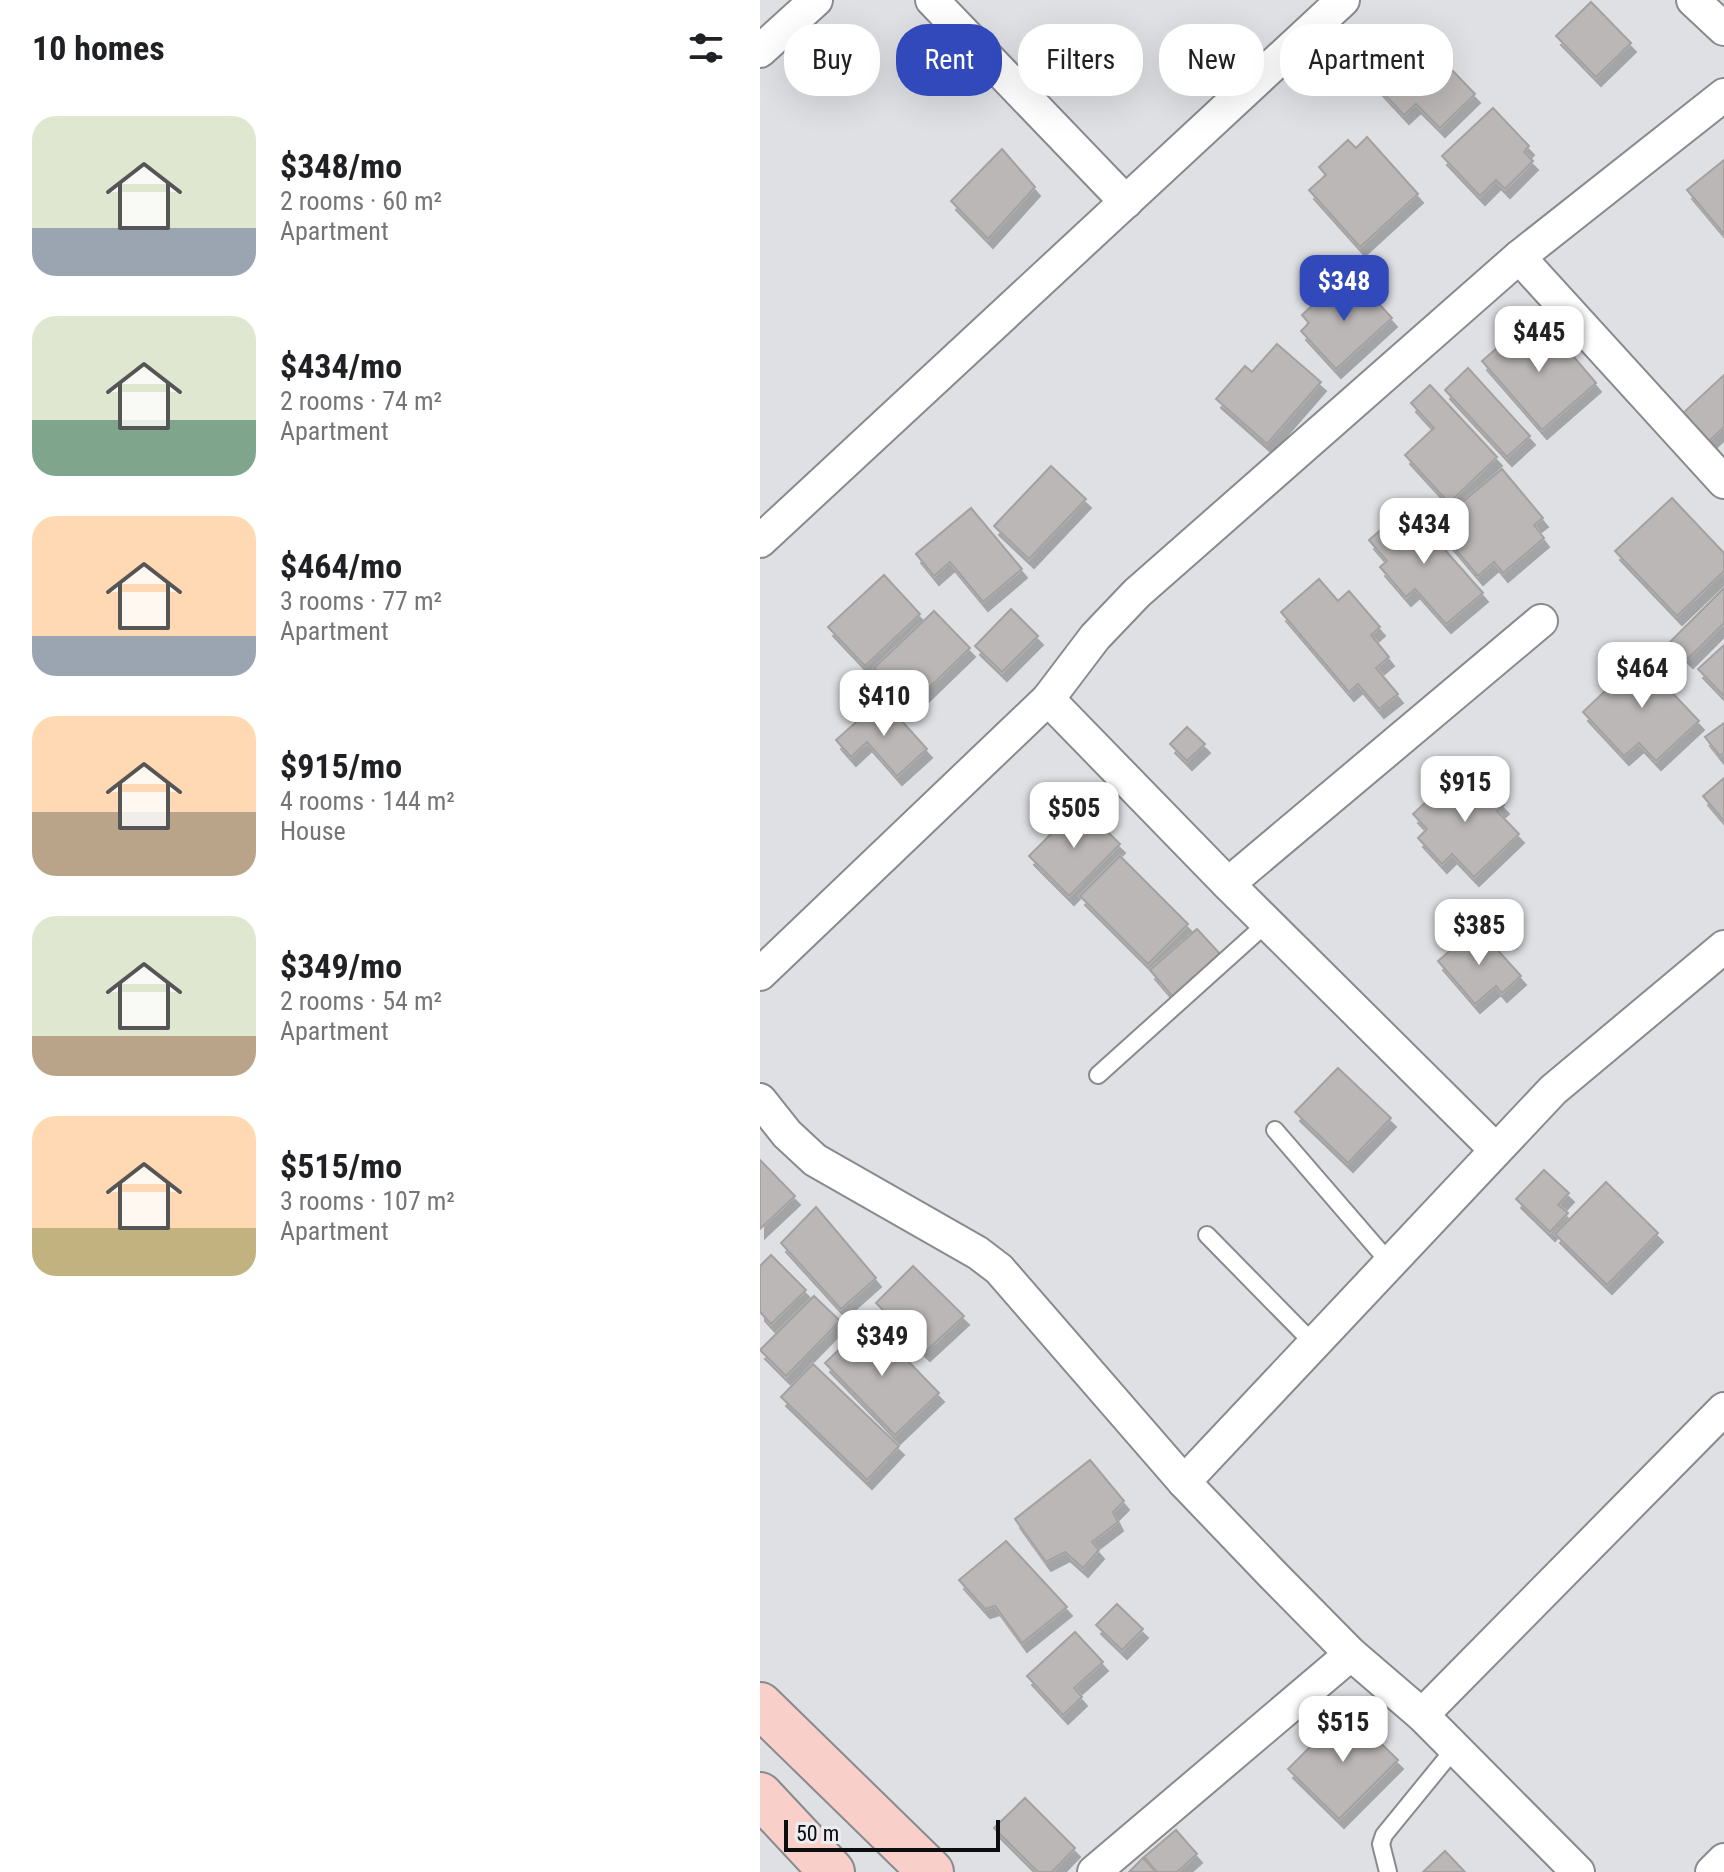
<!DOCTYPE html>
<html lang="en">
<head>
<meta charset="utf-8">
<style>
  :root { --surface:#fff; --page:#f2f2f2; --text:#202124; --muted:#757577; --accent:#3149ba }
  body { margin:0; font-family:"Roboto Condensed",sans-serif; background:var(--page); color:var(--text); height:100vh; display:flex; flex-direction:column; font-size:30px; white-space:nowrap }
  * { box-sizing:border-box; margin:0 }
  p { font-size:26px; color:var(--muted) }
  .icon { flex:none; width:44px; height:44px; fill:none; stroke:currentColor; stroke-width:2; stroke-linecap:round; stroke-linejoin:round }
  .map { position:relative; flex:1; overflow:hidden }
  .drawer { display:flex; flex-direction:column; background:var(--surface); width:760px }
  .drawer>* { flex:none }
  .guide { position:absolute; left:24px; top:24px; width:760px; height:72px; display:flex; gap:16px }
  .scale { position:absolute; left:24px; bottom:20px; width:216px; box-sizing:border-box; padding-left:8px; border:4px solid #0c0d0e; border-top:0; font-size:22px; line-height:28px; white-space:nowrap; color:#0c0d0e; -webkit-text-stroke:6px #ecedf0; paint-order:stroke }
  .price { position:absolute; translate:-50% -68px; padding:0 18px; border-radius:16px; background:#fff; color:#222; font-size:26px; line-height:52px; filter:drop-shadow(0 2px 4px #0008) }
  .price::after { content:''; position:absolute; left:50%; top:48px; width:24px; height:18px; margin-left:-12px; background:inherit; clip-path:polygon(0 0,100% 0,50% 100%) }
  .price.selected { background:var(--accent); color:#fff }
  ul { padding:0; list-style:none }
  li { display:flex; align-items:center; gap:24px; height:200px; padding:0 32px }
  li span { display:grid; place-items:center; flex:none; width:224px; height:160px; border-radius:24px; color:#555 }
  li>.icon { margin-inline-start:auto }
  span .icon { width:96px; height:96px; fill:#fffc; stroke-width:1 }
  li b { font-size:34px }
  h2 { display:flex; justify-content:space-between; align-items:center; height:96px; padding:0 32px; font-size:34px }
  .pill { padding:0 28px; border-radius:32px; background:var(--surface); box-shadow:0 8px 32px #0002; font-size:28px; line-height:72px }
  .pill.selected { background:var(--accent); color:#fff }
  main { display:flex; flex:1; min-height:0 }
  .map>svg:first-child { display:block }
</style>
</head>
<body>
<main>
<section class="drawer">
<h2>10 homes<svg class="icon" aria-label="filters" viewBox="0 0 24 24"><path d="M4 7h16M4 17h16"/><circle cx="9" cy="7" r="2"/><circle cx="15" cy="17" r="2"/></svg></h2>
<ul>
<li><span style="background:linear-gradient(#dfe7d0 70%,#9aa5b1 0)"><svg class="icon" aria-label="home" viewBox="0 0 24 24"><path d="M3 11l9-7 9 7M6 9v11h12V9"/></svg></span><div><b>$348/mo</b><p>2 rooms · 60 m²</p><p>Apartment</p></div></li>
<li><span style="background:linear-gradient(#dfe7d0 65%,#7fa58c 0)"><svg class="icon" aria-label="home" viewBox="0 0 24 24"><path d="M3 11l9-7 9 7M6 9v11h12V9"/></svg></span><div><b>$434/mo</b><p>2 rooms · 74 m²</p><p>Apartment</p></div></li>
<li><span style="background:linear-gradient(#ffd9b3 75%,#9aa5b1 0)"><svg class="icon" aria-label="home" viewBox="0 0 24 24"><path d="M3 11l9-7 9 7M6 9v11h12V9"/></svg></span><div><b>$464/mo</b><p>3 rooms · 77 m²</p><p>Apartment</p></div></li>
<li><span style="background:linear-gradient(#ffd9b3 60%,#b9a48a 0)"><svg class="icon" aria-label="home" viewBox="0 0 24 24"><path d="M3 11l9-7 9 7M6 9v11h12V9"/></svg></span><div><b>$915/mo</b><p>4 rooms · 144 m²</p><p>House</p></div></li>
<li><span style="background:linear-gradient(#dfe7d0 75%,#b9a48a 0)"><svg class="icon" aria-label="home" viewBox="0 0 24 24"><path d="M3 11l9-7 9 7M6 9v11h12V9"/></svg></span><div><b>$349/mo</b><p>2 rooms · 54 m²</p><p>Apartment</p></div></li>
<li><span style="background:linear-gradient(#ffd9b3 70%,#c2b280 0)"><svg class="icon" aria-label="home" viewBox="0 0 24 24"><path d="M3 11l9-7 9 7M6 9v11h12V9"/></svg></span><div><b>$515/mo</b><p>3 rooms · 107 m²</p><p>Apartment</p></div></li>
</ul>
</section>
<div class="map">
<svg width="964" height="1872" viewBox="0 0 964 1872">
  <defs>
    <filter id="shadow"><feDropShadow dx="5" dy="9" stdDeviation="0" flood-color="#0004"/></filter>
  </defs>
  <rect width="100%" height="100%" fill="#dee0e3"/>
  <g fill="#bbb7b7" stroke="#a4a1a0" stroke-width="2" filter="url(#shadow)">
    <path d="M831,2L871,43L836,77L796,36Z"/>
    <path d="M664,41L715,94L680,128L656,104L644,115L617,86Z"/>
    <path d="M733,108L769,146L764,152L773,161L745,189L736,180L720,196L682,156Z"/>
    <path d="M607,137L658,194L600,247L549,190L566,175L559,167L588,140L596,148Z"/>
    <path d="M242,149L275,187L228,239L191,201Z"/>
    <path d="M964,160V234L927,190Z"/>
    <path d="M595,278L632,318L576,369L541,331L549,323L542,315L560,298L567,304Z"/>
    <path d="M785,323L836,383L782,430L722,361L761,327L769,336Z"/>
    <path d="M517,344L561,382L507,444L456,399L485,366L492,372Z"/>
    <path d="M708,368L770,436L747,457L685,390Z"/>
    <path d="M964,375V427L947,443L921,415Z"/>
    <path d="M670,385L737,457L689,503L645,455L674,428L651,403Z"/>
    <path d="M291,466L326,499L269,559L234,526Z"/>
    <path d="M742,469L783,518L774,525L784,538L743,573L734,562L718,576L675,525Z"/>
    <path d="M912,498L964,553V571L917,616L855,551Z"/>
    <path d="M647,507L723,593L686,624L655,589L646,597L620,567L627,561L609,540Z"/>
    <path d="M211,508L262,569L223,602L190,562L174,576L156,554Z"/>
    <path d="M124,575L160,614L105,666L68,627Z"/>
    <path d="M559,579L578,601L589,591L620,627L611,635L629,657L616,668L638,694L619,709L598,684L589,692L521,612Z"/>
    <path d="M964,588V623L928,659L910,642Z"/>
    <path d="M251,609L278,636L242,672L215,646Z"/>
    <path d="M174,611L210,648L150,706L114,668Z"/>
    <path d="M964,645V696L938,669Z"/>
    <path d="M888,650L913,676L904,684L939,721L896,761L879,743L864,756L823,712Z"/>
    <path d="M122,699L167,749L137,776L107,742L91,757L76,740Z"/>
    <path d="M964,723V753L960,756L945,737Z"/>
    <path d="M427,727L445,744L427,761L410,744Z"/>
    <path d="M698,772L710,784L718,778L744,805L737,811L759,834L714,877L692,854L682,864L658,838L667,829L653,814Z"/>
    <path d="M964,778V821L943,796Z"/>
    <path d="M320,805L360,844L309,896L269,856Z"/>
    <path d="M360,856L428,924L388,964L320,896Z"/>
    <path d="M717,927L761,976L742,993L736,986L715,1004L678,961Z"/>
    <path d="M437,929L461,955L413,997L390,970Z"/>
    <path d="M578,1068L631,1118L588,1163L535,1112Z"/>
    <path d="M0,1160L35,1196L0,1229Z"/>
    <path d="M784,1170L809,1193L798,1205L808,1213L790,1232L756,1199Z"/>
    <path d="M846,1182L898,1233L847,1285L795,1234Z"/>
    <path d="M56,1207L116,1278L81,1309L21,1243Z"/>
    <path d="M11,1255L46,1290L11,1324L0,1312V1266Z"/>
    <path d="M153,1266L204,1316L165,1352L116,1303Z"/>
    <path d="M54,1296L80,1321L26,1376L0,1350Z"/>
    <path d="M109,1321L179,1393L135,1435L65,1363Z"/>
    <path d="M53,1364L139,1446L107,1480L21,1397Z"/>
    <path d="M330,1460L364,1501L353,1512L358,1522L332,1542L339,1550L323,1568L305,1552L286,1562L255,1519Z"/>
    <path d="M246,1541L307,1607L262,1643L235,1606L225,1609L199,1580Z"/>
    <path d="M357,1604L383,1629L362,1650L336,1625Z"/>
    <path d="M315,1632L343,1662L314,1688L322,1697L303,1715L267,1676Z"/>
    <path d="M587,1710L638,1760L579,1819L528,1769Z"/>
    <path d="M265,1798L315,1848L292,1872H278L234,1828Z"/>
    <path d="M416,1830L437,1854L417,1872H397L384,1857Z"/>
    <path d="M685,1851L705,1872H663Z"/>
    <path d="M383,1858L396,1872H369Z"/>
  </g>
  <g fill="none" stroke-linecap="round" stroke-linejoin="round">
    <defs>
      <g id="service">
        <path d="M338,1075L507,923"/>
        <path d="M515,1130L629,1262"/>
        <path d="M447,1235L553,1343"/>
        <path d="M628,1872L621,1844L624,1835L695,1748"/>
      </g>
      <g id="minor">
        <path d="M172,0L366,202"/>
        <path d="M933,0L964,29"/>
        <path d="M0,51L56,0"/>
        <path d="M759,257L964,482"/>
        <path d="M0,541L583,0"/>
        <path d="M288,699L468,884L735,1149"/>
        <path d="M468,884L781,621"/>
        <path d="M0,974L288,699L335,637L377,593L759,257L964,95"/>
        <path d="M0,1100L27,1134L55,1160L218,1253L239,1269L424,1482L514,1576L591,1654L662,1715L818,1872"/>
        <path d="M424,1482L793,1090L964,947"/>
        <path d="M662,1715L964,1409"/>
        <path d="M334,1872L591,1654"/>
        <path d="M952,1872L964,1860"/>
      </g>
      <g id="secondary">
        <path d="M0,1705L171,1872"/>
        <path d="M0,1795L72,1872"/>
      </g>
    </defs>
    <use href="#service" stroke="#898a8d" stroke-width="20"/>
    <use href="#minor" stroke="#898a8d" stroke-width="36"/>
    <use href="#secondary" stroke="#898a8d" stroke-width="48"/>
    <use href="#service" stroke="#fff" stroke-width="16"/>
    <use href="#minor" stroke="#fff" stroke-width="32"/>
    <use href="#secondary" stroke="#f9cfca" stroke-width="44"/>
  </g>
</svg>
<div class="scale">50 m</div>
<b class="price selected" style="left:584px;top:323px">$348</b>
<b class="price" style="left:779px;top:374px">$445</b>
<b class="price" style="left:664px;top:566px">$434</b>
<b class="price" style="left:882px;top:710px">$464</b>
<b class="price" style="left:124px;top:738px">$410</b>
<b class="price" style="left:705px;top:824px">$915</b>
<b class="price" style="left:314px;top:850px">$505</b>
<b class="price" style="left:719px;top:967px">$385</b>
<b class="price" style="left:122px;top:1378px">$349</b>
<b class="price" style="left:583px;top:1764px">$515</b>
<div class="guide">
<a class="pill">Buy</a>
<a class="pill selected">Rent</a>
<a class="pill">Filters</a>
<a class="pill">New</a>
<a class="pill">Apartment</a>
</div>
</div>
</main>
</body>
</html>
